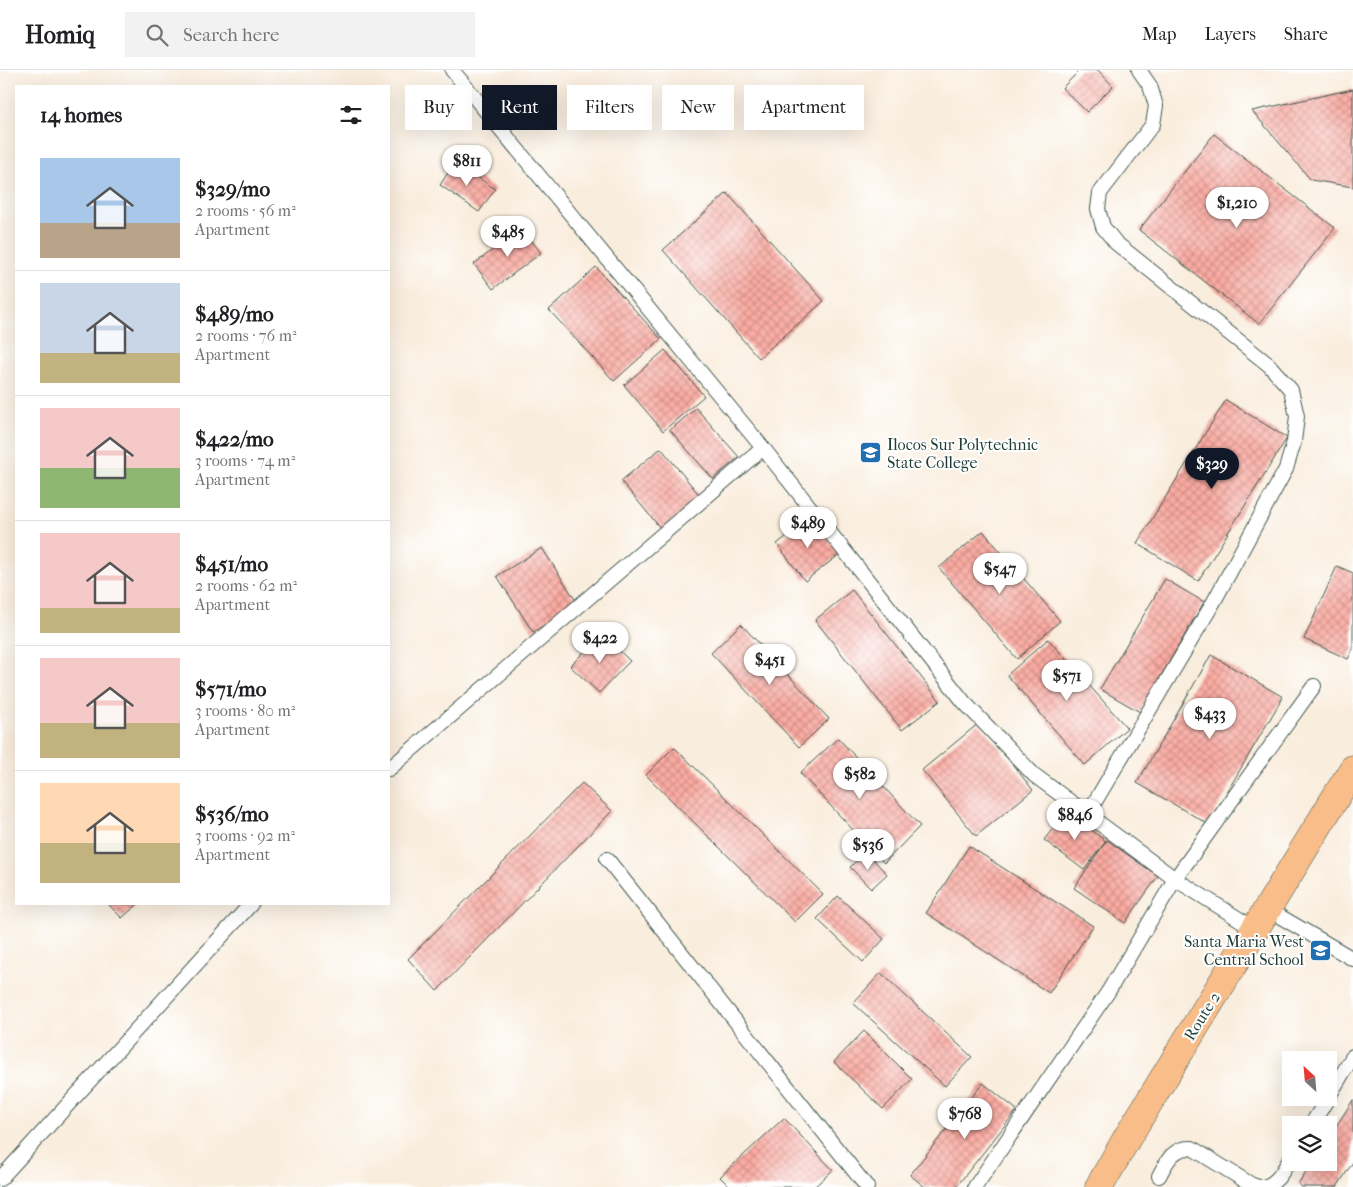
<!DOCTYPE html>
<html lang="en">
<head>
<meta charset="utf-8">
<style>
  :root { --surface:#fff; --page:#f2f2f2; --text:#202124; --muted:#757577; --line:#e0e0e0; --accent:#111827 }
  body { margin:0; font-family:"IM FELL French Canon",serif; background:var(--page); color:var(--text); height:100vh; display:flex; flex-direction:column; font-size:19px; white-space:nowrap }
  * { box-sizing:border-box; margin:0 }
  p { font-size:16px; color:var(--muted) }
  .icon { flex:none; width:28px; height:28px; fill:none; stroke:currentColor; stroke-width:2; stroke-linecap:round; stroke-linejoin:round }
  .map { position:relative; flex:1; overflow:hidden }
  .panel { position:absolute; left:15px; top:15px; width:375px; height:820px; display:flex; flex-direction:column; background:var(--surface); border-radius:0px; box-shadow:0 5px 20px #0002 }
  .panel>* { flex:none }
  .banner { position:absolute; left:405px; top:15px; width:475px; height:45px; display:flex; gap:10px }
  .needle { width:32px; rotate:334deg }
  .tools { position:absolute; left:1282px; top:981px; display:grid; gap:10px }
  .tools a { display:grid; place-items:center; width:55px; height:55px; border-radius:0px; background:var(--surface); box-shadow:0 5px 20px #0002; font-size:25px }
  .price { position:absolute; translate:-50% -42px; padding:0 11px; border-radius:18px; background:#fff; color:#222; font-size:16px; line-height:32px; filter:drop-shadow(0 1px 2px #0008) }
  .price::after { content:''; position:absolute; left:50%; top:30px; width:15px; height:11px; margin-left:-8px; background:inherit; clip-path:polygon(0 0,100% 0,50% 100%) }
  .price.selected { background:var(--accent); color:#fff }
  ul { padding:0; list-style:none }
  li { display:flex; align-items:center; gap:15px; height:125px; padding:0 25px }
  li+li { border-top:1px solid var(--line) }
  li span { display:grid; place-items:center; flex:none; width:140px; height:100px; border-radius:0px; color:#555 }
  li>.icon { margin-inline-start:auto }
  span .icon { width:60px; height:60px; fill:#fffc; stroke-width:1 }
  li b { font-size:21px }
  h2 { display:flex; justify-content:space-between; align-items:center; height:60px; padding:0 25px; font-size:21px }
  .chip { padding:0 18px; border-radius:0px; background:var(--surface); box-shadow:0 5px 20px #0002; font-size:18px; line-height:45px }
  .chip.selected { background:var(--accent); color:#fff }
  header { display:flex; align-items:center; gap:30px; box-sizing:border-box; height:70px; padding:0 25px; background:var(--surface); border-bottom:1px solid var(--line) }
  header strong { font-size:24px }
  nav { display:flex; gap:28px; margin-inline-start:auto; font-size:18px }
  .search { width:350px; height:45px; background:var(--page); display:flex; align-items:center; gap:12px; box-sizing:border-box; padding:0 18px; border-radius:0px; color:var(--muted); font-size:19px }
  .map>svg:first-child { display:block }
</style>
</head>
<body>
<header>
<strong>Homiq</strong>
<div class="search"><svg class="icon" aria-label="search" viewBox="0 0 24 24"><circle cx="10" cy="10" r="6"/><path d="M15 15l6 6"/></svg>Search here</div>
<nav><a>Map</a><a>Layers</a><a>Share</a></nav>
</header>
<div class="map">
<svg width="1353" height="1117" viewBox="0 0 1353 1117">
  <defs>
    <pattern id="building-cross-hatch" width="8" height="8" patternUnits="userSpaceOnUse" patternTransform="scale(1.25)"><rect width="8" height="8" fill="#fbaba2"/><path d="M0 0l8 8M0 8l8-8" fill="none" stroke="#cb8c85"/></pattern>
  </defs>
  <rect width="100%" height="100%" fill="#fff"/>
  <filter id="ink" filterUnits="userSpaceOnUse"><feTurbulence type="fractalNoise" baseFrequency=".02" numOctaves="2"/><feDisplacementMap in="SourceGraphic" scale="10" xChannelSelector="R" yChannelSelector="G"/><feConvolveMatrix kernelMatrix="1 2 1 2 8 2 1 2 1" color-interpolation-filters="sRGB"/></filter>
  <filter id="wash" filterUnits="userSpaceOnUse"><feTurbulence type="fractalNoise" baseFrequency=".0096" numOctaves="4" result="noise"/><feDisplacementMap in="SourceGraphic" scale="20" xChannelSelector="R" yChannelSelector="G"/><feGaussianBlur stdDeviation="1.12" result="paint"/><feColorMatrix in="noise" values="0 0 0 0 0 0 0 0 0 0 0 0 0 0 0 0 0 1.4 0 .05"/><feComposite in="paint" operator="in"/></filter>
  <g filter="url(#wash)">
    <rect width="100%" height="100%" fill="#f9eddd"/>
    <g id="blocks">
      <g fill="url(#building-cross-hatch)">
        <path d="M1080,0H1098L1113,16L1087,42L1062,18Z"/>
        <path d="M1353,19V117L1311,110L1252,41Z"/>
        <path d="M1214,64L1335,158L1259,254L1139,160Z"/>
        <path d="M455,92L495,119L479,142L440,115Z"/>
        <path d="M727,123L824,231L759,288L663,180Z"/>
        <path d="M522,158L541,183L493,219L474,194Z"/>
        <path d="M596,197L661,269L614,311L549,240Z"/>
        <path d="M665,280L704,326L663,361L624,315Z"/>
        <path d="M1226,330L1287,368L1198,511L1137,473Z"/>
        <path d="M696,338L739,387L713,409L670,360Z"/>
        <path d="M661,378L701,427L662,460L621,411Z"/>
        <path d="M811,447L840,484L805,511L777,474Z"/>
        <path d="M983,461L1060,551L1017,589L939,498Z"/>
        <path d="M542,478L578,534L533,562L497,506Z"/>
        <path d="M1337,496L1353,503V579L1348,589L1304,569Z"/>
        <path d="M1165,509L1204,532L1140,642L1100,619Z"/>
        <path d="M852,520L940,631L902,660L815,550Z"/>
        <path d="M741,554L829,649L799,677L711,583Z"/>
        <path d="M602,564L630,591L599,623L570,596Z"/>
        <path d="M1048,569L1127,658L1085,695L1007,605Z"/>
        <path d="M1211,585L1283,627L1208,754L1137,713Z"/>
        <path d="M979,653L1033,720L976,766L922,700Z"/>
        <path d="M838,668L920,756L884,793L800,703Z"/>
        <path d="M674,677L823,824L795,852L646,705Z"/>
        <path d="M582,713L612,741L437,921L408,889Z"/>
        <path d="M1066,741L1106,771L1084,800L1044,770Z"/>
        <path d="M1107,770L1158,806L1125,853L1074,818Z"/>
        <path d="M969,776L1093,856L1049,923L926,843Z"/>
        <path d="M866,782L887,804L871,819L850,797Z"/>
        <path d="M838,826L884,869L863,892L817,849Z"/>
        <path d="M108,834H138L122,848Z"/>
        <path d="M881,903L972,987L945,1016L853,933Z"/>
        <path d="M864,961L912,1009L883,1039L834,992Z"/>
        <path d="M983,1013L1017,1040L956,1117H925L910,1105Z"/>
        <path d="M1353,1030V1092L1337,1117H1302L1298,1114L1312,1092H1329V1067Z"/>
        <path d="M784,1048L833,1100L814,1117H730L720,1107Z"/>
      </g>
    </g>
  </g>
  <g filter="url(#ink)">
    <use href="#blocks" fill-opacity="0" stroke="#40574d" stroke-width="1"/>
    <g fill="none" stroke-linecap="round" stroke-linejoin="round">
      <defs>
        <g id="service">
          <path d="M452,0L763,378L964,632L1034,705L1175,809L1255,859"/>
          <path d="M389,699L763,378"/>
          <path d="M1087,745L1212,535L1286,399L1294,372L1297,346L1291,320L1269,295L1116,173L1103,157L1098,139L1100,123L1153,54L1156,36L1150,16L1139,0"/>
          <path d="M607,789L867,1117"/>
          <path d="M1267,839L1353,889"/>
          <path d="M1329,1026L1353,986"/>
          <path d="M1311,1055L1328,1028"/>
          <path d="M1159,1106C1167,1091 1173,1077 1192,1078L1252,1115L1259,1117"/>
          <path d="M0,1109L251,834"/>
          <path d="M975,1117L1108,922L1175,809L1314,616"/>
          <path d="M1261,1117C1277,1116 1284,1099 1291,1087"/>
        </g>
        <path id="trunk" d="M1099,1117L1127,1068L1353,699"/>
      </defs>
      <use href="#service" stroke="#40574d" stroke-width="16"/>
      <use href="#trunk" stroke="#40574d" stroke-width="29"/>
      <use href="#service" stroke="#fff" stroke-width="14"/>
      <use href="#trunk" stroke="#f8bd89" stroke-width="28"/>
    </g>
  </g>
  <defs>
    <symbol id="university-square" viewBox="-11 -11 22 22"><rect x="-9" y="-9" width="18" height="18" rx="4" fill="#1f6fb2" stroke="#fff"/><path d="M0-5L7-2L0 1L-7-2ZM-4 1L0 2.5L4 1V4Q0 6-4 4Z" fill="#fff"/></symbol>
    <symbol id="school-square" viewBox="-11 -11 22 22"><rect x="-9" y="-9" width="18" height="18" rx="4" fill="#1f6fb2" stroke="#fff"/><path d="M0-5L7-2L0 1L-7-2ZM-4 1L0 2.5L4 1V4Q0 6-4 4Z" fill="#fff"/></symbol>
  </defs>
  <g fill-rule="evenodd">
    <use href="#university-square" x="858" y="370" width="25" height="25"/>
    <use href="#school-square" x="1308" y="868" width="25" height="25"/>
  </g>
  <g text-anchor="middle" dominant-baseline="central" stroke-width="4" stroke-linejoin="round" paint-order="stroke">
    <g font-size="16" fill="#1f3d34" stroke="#fff" text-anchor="start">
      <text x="887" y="374">Ilocos Sur Polytechnic<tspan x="887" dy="18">State College</tspan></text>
      <text x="1304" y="871" text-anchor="end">Santa Maria West<tspan x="1304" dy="18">Central School</tspan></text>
    </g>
    <g font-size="16" fill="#1f3d34" stroke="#fff">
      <text transform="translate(1202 946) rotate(-58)">Route 2</text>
    </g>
  </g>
</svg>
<div class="tools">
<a><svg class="needle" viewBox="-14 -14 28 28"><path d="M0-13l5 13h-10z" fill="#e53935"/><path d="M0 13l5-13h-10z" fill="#757577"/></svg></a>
<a><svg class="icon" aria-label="layers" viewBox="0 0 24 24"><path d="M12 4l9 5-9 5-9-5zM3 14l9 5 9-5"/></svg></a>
</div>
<b class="price" style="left:467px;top:117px">$811</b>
<b class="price" style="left:1237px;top:159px">$1,210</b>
<b class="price" style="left:508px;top:188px">$485</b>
<b class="price selected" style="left:1212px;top:420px">$329</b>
<b class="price" style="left:808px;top:479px">$489</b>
<b class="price" style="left:1000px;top:525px">$547</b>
<b class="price" style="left:600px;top:594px">$422</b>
<b class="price" style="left:770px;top:616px">$451</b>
<b class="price" style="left:1067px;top:632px">$571</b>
<b class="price" style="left:1210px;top:670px">$433</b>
<b class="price" style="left:860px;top:730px">$582</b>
<b class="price" style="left:1075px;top:771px">$846</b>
<b class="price" style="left:868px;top:801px">$536</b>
<b class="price" style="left:965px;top:1070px">$768</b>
<div class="banner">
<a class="chip">Buy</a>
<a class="chip selected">Rent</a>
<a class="chip">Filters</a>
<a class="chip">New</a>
<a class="chip">Apartment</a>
</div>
<section class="panel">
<h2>14 homes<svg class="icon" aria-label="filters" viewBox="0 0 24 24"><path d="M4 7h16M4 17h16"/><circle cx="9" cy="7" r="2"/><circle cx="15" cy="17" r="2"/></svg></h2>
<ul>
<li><span style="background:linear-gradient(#a9c7e8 65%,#b9a48a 0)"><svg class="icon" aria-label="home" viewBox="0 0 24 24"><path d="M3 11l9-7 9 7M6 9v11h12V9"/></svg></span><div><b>$329/mo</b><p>2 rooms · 56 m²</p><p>Apartment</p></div></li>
<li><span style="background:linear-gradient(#c9d6e8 70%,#c2b280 0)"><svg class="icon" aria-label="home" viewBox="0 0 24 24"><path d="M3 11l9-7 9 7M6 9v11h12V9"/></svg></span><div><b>$489/mo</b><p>2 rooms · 76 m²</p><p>Apartment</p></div></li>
<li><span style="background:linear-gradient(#f6c9c9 60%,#8fb573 0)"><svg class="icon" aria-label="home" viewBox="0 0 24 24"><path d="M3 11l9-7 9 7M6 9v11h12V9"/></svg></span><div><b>$422/mo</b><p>3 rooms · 74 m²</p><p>Apartment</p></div></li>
<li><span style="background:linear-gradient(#f6c9c9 75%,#c2b280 0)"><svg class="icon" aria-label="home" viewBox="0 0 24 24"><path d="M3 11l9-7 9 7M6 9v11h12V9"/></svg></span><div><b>$451/mo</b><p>2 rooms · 62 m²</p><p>Apartment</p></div></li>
<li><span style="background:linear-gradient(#f6c9c9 65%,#c2b280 0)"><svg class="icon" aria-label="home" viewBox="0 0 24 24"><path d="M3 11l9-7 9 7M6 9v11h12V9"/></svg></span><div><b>$571/mo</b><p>3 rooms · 80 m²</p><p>Apartment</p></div></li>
<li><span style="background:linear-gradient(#ffd9b3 60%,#c2b280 0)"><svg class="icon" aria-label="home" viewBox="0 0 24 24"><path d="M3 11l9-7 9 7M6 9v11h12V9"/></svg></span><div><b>$536/mo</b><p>3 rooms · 92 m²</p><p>Apartment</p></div></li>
</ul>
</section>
</div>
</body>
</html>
